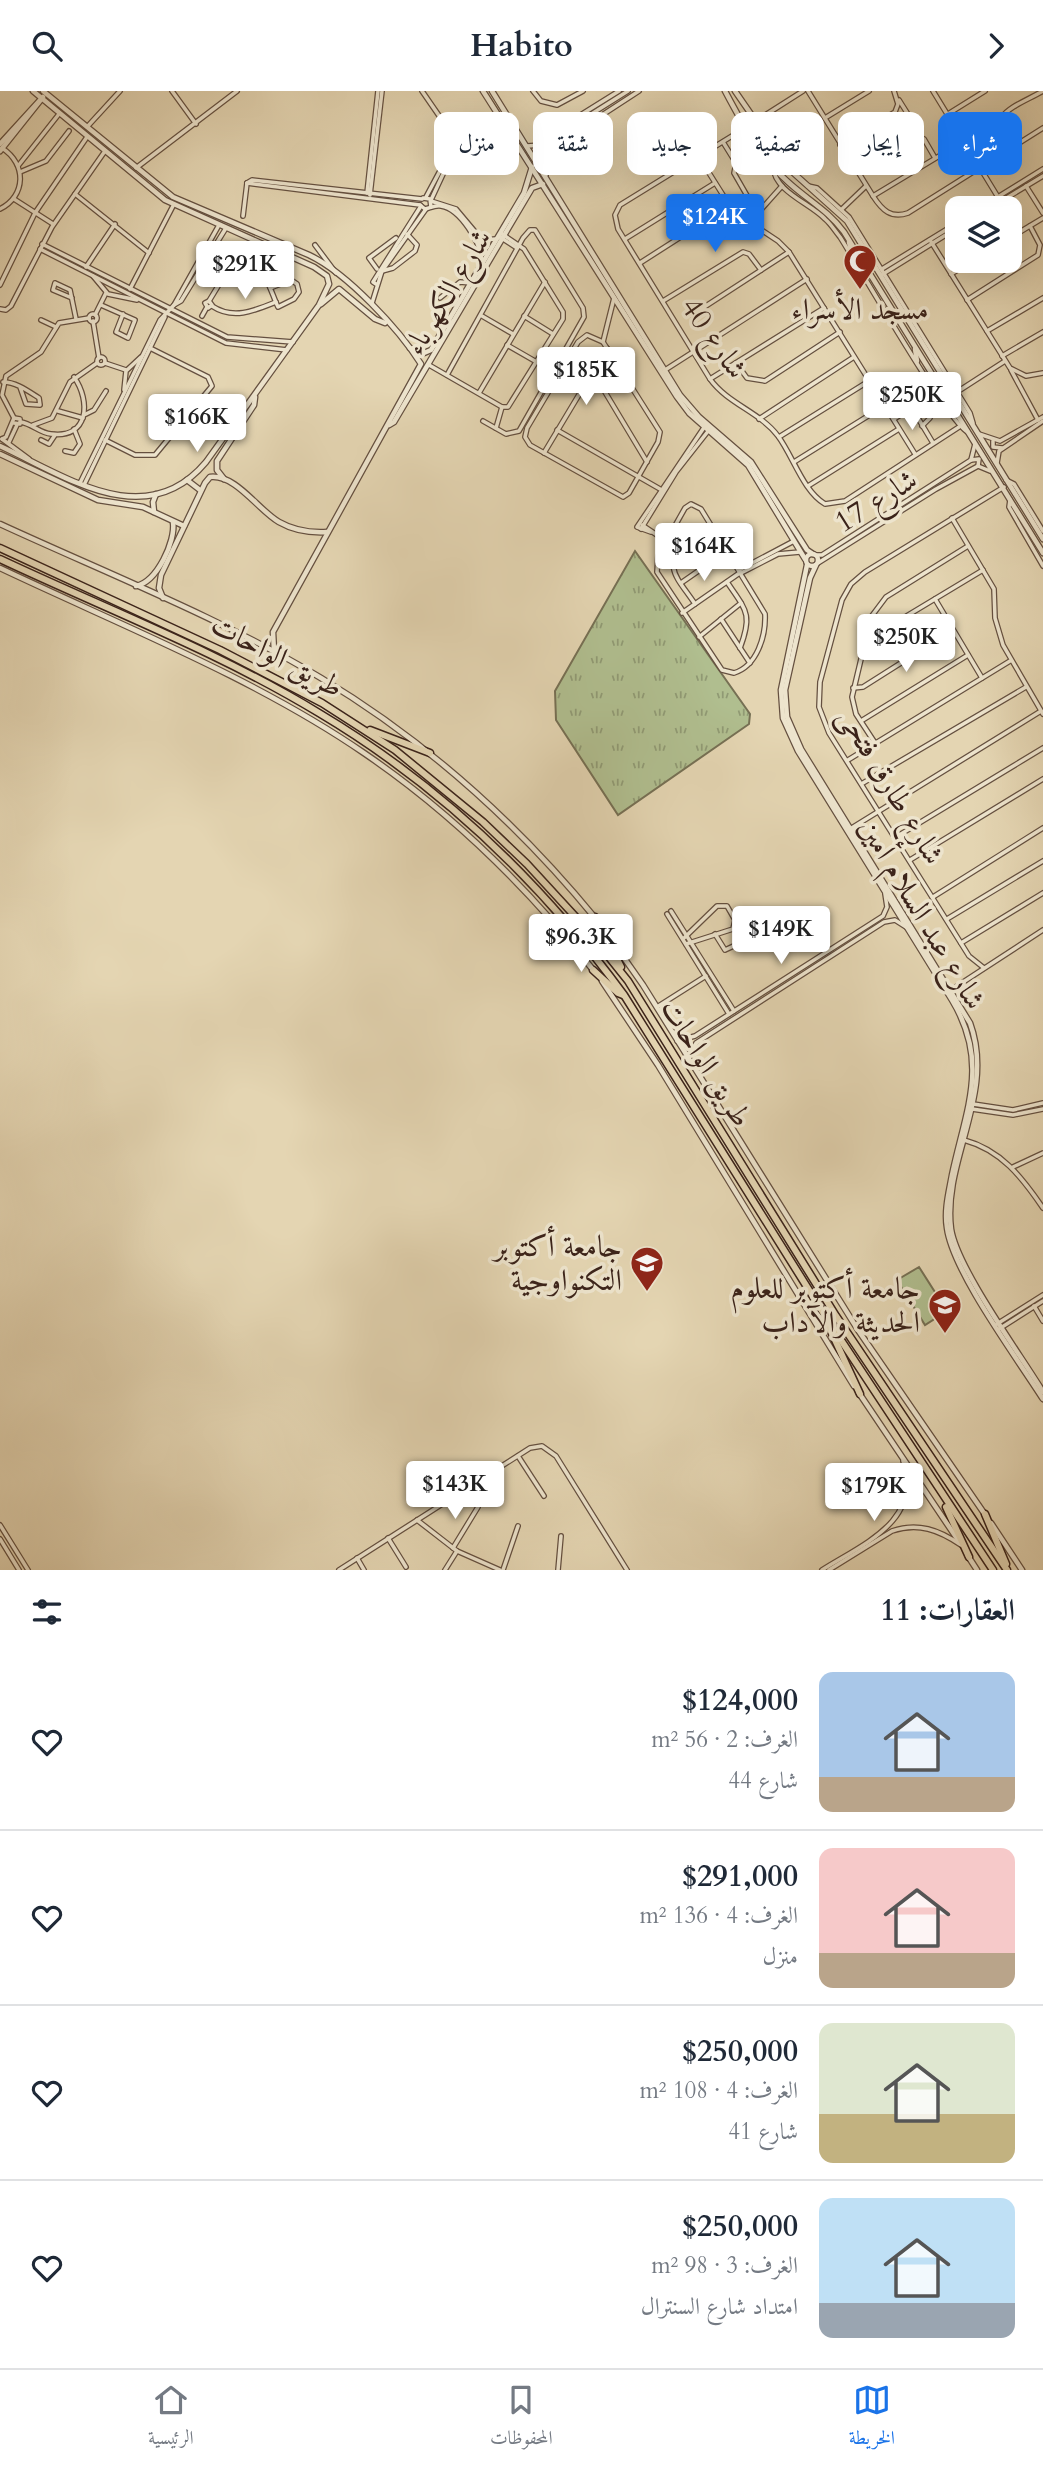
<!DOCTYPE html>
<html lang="ar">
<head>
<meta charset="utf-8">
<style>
  :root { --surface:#fff; --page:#f6f6f7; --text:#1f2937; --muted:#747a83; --line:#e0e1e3; --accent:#1a73e8 }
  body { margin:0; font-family:Cardo,Amiri,serif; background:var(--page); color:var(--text); direction:rtl; height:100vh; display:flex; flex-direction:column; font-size:26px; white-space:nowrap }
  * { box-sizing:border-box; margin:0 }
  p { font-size:23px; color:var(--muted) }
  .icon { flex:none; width:38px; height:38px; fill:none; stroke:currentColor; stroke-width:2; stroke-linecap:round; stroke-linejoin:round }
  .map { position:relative; height:1479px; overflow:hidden; direction:ltr }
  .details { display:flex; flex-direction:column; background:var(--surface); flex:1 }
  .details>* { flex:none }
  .top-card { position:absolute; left:21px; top:21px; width:1001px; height:63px; direction:rtl; display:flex; gap:14px }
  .buttons { position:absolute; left:945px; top:105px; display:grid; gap:14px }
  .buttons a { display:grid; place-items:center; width:77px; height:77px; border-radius:14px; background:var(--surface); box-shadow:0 7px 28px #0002; font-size:35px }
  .price { position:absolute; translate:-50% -60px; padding:0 16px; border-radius:7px; background:#fff; color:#222; font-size:23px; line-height:46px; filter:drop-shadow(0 2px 4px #0008) }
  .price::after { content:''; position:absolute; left:50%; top:42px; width:21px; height:16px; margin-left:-10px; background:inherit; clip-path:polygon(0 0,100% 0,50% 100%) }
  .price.on { background:var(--accent); color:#fff }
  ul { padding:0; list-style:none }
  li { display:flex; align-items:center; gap:21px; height:175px; padding:0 28px }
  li+li { border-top:2px solid var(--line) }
  li span { display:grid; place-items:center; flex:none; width:196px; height:140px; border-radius:14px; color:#555 }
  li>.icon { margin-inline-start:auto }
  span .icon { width:84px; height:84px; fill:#fffc; stroke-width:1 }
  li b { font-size:30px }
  h2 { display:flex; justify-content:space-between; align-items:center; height:84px; padding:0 28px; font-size:30px }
  .chip { padding:0 24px; border-radius:14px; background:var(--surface); box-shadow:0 7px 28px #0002; font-size:24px; line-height:63px }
  .chip.on { background:var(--accent); color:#fff }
  header { display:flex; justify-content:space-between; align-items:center; height:91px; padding:0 28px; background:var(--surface); font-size:32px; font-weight:600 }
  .dock { display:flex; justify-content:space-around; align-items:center; height:98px; border-top:2px solid var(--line); background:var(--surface); font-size:19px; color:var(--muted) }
  .dock a { display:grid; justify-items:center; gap:4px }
  .dock .on { color:var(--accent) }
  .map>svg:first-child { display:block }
</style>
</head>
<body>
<header><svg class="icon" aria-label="forward" viewBox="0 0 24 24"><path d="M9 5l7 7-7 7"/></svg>Habito<svg class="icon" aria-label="search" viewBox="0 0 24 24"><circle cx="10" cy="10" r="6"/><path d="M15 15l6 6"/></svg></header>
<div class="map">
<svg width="1043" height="1479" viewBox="0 0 1043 1479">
  <defs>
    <pattern id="grass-tufts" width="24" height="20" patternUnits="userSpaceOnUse" patternTransform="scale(1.75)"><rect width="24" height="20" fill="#b0be8f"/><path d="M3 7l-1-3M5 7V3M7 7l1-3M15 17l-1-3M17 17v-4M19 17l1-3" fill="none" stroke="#909a74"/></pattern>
  </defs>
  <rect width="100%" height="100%" fill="#e4d5b2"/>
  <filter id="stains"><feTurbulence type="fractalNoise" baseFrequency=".00286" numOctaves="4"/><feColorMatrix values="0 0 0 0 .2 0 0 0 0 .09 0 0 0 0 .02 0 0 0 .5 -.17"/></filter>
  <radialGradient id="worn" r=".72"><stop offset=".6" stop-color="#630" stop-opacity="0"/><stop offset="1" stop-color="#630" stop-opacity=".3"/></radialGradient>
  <path fill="url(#grass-tufts)" stroke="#767054" stroke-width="2" d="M635,460L750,623L749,633L618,724L556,629L555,600Z"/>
  <path fill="#b0be8f" stroke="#767054" stroke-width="2" d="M919,1176L947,1220L925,1234L897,1189Z"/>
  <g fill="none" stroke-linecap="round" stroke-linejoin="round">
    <defs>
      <g id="minor">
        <path d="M172,0L196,33"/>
        <path d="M422,0L462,58L444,81L431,109"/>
        <path d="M533,0L541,10L557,14L583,0"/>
        <path d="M808,0L873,105C882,119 891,128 908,122L1043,37"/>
        <path d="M933,0L1001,111"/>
        <path d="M899,9L921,44"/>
        <path d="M948,23L985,0"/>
        <path d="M825,27L869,0"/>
        <path d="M756,30L803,0"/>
        <path d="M87,36L120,0"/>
        <path d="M745,37L620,114L615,124L618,138L710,288C728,313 760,321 778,345C793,365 803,400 825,413L845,410L959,336"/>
        <path d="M723,51L736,72L734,82L757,122"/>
        <path d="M840,54L895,21L898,13L894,0"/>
        <path d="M527,55L542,54L628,0"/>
        <path d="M550,58L544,57L542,48L619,0"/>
        <path d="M1007,59C983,23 1015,16 1043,0"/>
        <path d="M699,66L733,120L778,150L789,161L915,363"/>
        <path d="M18,75L59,23"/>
        <path d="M773,76C775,101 810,112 825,128C831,133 835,140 840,146C858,174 950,335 968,341"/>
        <path d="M136,77L237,0"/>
        <path d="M856,79L915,45L924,48L935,67"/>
        <path d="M20,81L46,70L69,40"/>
        <path d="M546,84L545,73L550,58L639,0"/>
        <path d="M247,92L252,89L422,108"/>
        <path d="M247,92L420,114"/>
        <path d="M808,95L817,97L849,126L970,322L973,332"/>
        <path d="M1026,95L1043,122"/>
        <path d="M367,102L378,0"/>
        <path d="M75,103L149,162"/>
        <path d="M370,104L382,0"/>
        <path d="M873,105L964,50"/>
        <path d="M426,106L441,78L459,55"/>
        <path d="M423,107L430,108L431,116"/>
        <path d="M14,108L53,133"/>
        <path d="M431,110L456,118L482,149L496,148"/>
        <path d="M420,114L425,118C430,117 435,114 441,115C461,118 481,153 482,171"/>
        <path d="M980,117L1043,78"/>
        <path d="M990,117L1043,85"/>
        <path d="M0,118C26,105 27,73 2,57"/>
        <path d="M842,118L866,95"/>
        <path d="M243,125L247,92"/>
        <path d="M749,132L782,95"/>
        <path d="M219,134L174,214L181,210L226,137"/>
        <path d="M500,146L517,157"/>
        <path d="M1010,147L1043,127"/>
        <path d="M625,148L715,92"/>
        <path d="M930,149L1010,277L1026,285L1043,282"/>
        <path d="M42,153L227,246L293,251"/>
        <path d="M315,154L336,182"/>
        <path d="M40,158L226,252L287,259"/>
        <path d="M640,172L729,115"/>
        <path d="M86,176L115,133"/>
        <path d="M377,178L369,167L396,147"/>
        <path d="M882,178L957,132"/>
        <path d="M382,180L393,177L415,160L417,154L407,143"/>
        <path d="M883,183L957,137"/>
        <path d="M951,183L973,170"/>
        <path d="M93,185L108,203L137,209"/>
        <path d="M266,187L288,164"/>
        <path d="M376,193L373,191L421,115"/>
        <path d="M0,194L35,122L87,46"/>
        <path d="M130,198L174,113"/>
        <path d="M72,207L53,199L55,192L70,199L76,228"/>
        <path d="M440,207L460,191L471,192"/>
        <path d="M967,209L1038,164L1040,154L1030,135"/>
        <path d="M209,210L229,177L237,170C264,167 269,197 278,216L294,208L299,201L297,193L291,189L270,197"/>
        <path d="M209,210L212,214L208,217L205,212Z"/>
        <path d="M663,210L743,161L749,163L761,179"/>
        <path d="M372,212L382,180L426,118"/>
        <path d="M101,214L135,229L128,247L116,241L123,223"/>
        <path d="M212,215C233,229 254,220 276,211"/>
        <path d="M0,218L6,219L11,215L52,136L105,60"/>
        <circle cx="93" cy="227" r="4"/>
        <path d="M95,224L106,202"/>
        <path d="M692,224L789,161"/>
        <path d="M202,225L207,216"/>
        <path d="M482,225L513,243"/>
        <path d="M524,225L553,243"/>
        <path d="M41,229L56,236"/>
        <path d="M93,230L99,267"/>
        <path d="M987,240L1043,207"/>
        <path d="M587,244L603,251L660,341L658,351L629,402L623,406L530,354L525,346L527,337L578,251Z"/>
        <path d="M603,251L614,207"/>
        <path d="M507,254L554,281"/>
        <path d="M1002,265L1043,241"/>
        <circle cx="101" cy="270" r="4"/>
        <path d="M105,272L126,279"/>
        <path d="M736,272L747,287L765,290L840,241"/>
        <path d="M429,274L502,316H508L563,228V221L524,158L502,143"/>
        <path d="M665,279L807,188"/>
        <path d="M1011,279L1038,329"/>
        <path d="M593,281L647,371"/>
        <path d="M447,284L523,147L530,139H535L583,217L584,226L519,340L506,343L483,330"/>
        <path d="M710,288L824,217"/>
        <path d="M3,291C16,291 28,300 39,307L40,314L26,313L20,296"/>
        <path d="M124,299L126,280L141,266"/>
        <path d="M957,301L1005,270"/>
        <path d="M479,302L545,191"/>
        <path d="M920,312L930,327L922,335"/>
        <path d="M912,317L933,352"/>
        <path d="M888,318L930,291"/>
        <path d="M58,320L83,327"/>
        <path d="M84,324L94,319L106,300"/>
        <path d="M14,327L2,304L6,285L41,261L59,232L89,227"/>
        <path d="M759,328L854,266"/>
        <path d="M894,328L936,302"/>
        <path d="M21,331C32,333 40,342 51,343C89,348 91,310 74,286"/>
        <path d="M33,334L52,327L70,291L97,272"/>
        <path d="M496,337L502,316"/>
        <path d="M557,339L660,398"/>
        <path d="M979,343L1000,350L1043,326"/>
        <path d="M779,346L869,290"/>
        <path d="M2,348L6,346L14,327L20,328V333L14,332"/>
        <path d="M2,348L29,368"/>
        <path d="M41,349L49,353L55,344"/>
        <path d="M105,349L135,364H155L212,295L208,286L150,257"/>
        <path d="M993,350V356L1002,357"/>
        <path d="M9,351L17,334"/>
        <path d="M65,360L74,362L80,353L74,338"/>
        <path d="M544,362L607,257"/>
        <path d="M971,369L979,368L978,375"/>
        <path d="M794,371L884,315"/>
        <path d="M997,372L999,360L1043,330"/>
        <path d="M1006,389L1014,393L1043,440"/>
        <path d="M80,392L160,229L174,214"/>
        <path d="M84,394L165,226"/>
        <path d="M808,395L899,338"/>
        <path d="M1010,409L1009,416L1043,475"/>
        <path d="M691,413L701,418L765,523C766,545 757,575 734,582L722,579L657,481L658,465L685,417Z"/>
        <path d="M952,427L994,498L995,527L1003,554L1043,623"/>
        <path d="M677,433L705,475"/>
        <path d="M642,434L666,450"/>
        <path d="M641,438L676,381L709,339"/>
        <path d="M651,441L637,436L705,335"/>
        <path d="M687,448C661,476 677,486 695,513"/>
        <path d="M815,464H822L971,369L975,353"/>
        <path d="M818,472L936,398L978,375L990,380"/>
        <path d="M739,479L794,450"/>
        <path d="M741,482L778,463L800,461"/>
        <path d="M727,491C746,519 753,523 740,557"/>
        <path d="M681,492L727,460"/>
        <path d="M935,508L982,587"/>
        <path d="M682,522L741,481"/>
        <path d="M721,528L750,572"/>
        <path d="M869,533L890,535L983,479"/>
        <path d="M699,546L741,512"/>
        <path d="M853,597L863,596L953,539"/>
        <path d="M861,630L968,564"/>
        <path d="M875,652L856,623L852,606L871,526L886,506L968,455"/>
        <path d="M848,669L1010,570"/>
        <path d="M863,692L1026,596"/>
        <path d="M850,738L1041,620"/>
        <path d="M896,746L1043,657"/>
        <path d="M910,769L1043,688"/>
        <path d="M933,806L1043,737"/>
        <path d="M671,820L734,920"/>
        <path d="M667,823L729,923"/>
        <path d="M947,828L1043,770"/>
        <path d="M715,843L725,859L740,852"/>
        <path d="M683,848L717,815H727L735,829L733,838L686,853"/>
        <path d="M961,852L1043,802"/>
        <path d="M984,877L969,865L829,642L819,616L820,591L842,509L851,493L865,481L1004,396"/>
        <path d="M951,899L1043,839"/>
        <path d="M657,916L706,885"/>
        <path d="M677,950L695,945L883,825L887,816L885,803"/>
        <path d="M688,966L696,952L884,831L895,829L906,836"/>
        <path d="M973,1013L1013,1019L1043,1012"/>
        <path d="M972,1018L1013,1024L1043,1018"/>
        <path d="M964,1049C1001,1059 1022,1086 1043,1117"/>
        <path d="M1013,1076L1043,1062"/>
        <path d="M1034,1215L1043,1230"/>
        <path d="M997,1233L1043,1204"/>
        <path d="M999,1238L1043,1210"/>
        <path d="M518,1365L544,1405"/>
        <path d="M417,1429L457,1460L500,1479"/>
        <path d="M0,1434L28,1479"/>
        <path d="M388,1447L406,1476"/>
        <path d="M0,1448L19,1479"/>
        <path d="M453,1457L478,1416"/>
        <path d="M357,1467L364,1479"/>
        <path d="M339,1479L530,1357L542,1355L556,1365L627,1479"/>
        <path d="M445,1479L457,1460"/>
        <path d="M503,1479L518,1435"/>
        <path d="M558,1479L561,1445"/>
        <path d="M822,1479C863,1453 923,1430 903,1370"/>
        <path d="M829,1479L892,1440C918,1431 939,1439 961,1454"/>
      </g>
      <g id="tertiary">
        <path d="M43,0L173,106L309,164C347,182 399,238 421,273L273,541L274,560"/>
        <path d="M483,0L677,306L689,322L748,374L805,468"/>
        <path d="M492,0L680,304L699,326L751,371L807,459L813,463"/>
        <path d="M725,0C742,32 760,66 787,90C806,108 828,119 844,141L1043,462"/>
        <path d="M735,0L789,78L847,130L1043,448"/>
        <path d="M0,53L41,8"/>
        <path d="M0,60L43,6"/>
        <path d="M849,151L852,164"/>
        <path d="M321,213L339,198L375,228L385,232"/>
        <path d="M410,257L424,262L431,259L524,102L532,76"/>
        <path d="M915,258L917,270"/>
        <path d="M389,334L394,331L532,97L543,93"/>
        <path d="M0,355C65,385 146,443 206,371L319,214L329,193L327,185L314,176L165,109L33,0"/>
        <path d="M0,363L98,409L143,416L184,435"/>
        <path d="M224,388L217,379V370L254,314L255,306"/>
        <path d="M187,389L200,399"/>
        <path d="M154,421L153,411L156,403"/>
        <path d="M0,433C104,481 223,528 321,587C426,650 518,733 596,828"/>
        <circle cx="812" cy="469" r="6"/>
        <path d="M807,474L781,599L783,627L798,660L952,909C990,972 966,1018 952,1084C949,1101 944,1119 947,1137C953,1181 1017,1267 1043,1308"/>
        <path d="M816,474L810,487L785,599L787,626L801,658L970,932C996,1003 942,1070 951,1138C957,1177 1020,1263 1043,1301"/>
        <path d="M0,477C120,534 255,587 364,662C452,722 528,797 594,880"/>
        <path d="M136,495C157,491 176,450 173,431"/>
        <path d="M163,507L159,497L161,484L205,392L210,386C236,383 258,419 279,431C293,439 310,442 327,441"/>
        <path d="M603,837L643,894L858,1239L986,1425"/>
        <path d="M602,890L658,974L854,1295"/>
        <path d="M859,1302L960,1452"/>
        <path d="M991,1432L1022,1479"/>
        <path d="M968,1465L977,1479"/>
      </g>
      <g id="trunk">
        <path d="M0,457L220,559L322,612L395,659L483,731L527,773L584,835L628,890L836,1225L1007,1479"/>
        <path d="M0,468C106,518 219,561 319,622C440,694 541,791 624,904L829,1231L993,1479"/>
        <path d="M370,639L430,662"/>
        <path d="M595,826L621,876"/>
        <path d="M593,879L618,902L623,904"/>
        <path d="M829,1236L860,1303"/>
        <path d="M946,1416L969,1466"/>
        <path d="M985,1423L1006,1473"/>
      </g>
    </defs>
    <use href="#minor" stroke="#655040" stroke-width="6"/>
    <use href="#tertiary" stroke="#655040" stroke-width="7"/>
    <use href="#trunk" stroke="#3b231a" stroke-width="9"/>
    <use href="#minor" stroke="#ede4cd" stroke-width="3.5"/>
    <use href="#tertiary" stroke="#ede4cd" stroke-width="4.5"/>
    <use href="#trunk" stroke="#e4d5b2" stroke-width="6"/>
  </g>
  <defs>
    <symbol id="mosque-pin" viewBox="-11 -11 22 30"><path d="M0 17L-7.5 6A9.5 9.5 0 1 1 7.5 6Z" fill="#8f2418" stroke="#ede4cd"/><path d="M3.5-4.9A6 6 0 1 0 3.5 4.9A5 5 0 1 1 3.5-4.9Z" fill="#fff"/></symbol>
    <symbol id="university-pin" viewBox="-11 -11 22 30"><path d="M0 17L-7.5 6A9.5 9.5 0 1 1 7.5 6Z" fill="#8f2418" stroke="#ede4cd"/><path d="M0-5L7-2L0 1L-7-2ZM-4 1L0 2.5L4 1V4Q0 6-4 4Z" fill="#fff"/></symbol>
  </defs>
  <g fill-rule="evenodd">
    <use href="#mosque-pin" x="841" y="151" width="38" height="52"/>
    <use href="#university-pin" x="628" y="1153" width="38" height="52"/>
    <use href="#university-pin" x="926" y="1195" width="38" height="52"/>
  </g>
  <g text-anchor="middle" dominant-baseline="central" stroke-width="7" stroke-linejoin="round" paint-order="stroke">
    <g font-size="30" fill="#3b231a" stroke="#ede4cd">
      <text transform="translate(448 201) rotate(-59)">شارع الكهرباء</text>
      <text transform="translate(714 247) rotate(55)">شارع 40</text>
      <text transform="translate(876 410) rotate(-32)">شارع 17</text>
      <text transform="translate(277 565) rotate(28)">طريق الواحات</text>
      <text transform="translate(891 695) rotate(59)">شارع طارق فتحى</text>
      <text transform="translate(922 823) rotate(59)">شارع عبد السلام أمين</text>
      <text transform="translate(706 972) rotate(58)">طريق الواحات</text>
    </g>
    <g font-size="30" fill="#3b231a" stroke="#ede4cd" text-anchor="end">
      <text x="860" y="218" text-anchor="middle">مسجد الأسراء</text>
      <text x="622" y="1155">جامعة أكتوبر<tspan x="622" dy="34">التكنواوجية</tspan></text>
      <text x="920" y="1197">جامعة أكتوبر للعلوم<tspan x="920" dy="34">الحديثة والآداب</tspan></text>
    </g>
  </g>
  <rect width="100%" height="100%" filter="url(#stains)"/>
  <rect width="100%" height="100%" fill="url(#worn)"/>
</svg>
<div class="buttons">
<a><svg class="icon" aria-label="layers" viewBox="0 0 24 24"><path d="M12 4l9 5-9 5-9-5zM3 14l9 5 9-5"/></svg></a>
</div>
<b class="price on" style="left:715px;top:163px">$124K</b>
<b class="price" style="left:245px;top:210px">$291K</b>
<b class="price" style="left:586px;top:316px">$185K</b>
<b class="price" style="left:912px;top:341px">$250K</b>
<b class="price" style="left:197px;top:363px">$166K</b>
<b class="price" style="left:704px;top:492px">$164K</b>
<b class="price" style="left:906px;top:583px">$250K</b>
<b class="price" style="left:781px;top:875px">$149K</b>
<b class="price" style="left:581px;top:883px">$96.3K</b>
<b class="price" style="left:455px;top:1430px">$143K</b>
<b class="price" style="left:874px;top:1432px">$179K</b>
<div class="top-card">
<a class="chip on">شراء</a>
<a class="chip">إيجار</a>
<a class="chip">تصفية</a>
<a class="chip">جديد</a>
<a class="chip">شقة</a>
<a class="chip">منزل</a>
</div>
</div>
<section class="details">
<h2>العقارات: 11<svg class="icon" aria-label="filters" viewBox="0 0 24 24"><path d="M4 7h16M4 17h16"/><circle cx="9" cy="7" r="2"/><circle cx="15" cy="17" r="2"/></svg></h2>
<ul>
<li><span style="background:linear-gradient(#a9c7e8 75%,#b9a48a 0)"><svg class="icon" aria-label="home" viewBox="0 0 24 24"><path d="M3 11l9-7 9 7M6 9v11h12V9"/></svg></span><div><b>$124,000</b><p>الغرف: 2 · 56 m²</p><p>شارع 44</p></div><svg class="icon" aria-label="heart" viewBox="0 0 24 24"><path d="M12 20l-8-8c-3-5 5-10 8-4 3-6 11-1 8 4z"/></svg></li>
<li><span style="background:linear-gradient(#f6c9c9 75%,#b9a48a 0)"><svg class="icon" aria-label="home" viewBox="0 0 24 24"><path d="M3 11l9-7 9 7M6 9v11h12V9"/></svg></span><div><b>$291,000</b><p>الغرف: 4 · 136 m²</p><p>منزل</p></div><svg class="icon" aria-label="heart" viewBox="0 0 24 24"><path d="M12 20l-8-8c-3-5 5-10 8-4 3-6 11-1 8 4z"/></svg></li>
<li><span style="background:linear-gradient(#dfe7d0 65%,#c2b280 0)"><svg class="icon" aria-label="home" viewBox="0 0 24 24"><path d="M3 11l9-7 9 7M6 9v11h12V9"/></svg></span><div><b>$250,000</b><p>الغرف: 4 · 108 m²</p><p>شارع 41</p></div><svg class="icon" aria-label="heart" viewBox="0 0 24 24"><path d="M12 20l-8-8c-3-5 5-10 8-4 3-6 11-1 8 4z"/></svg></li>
<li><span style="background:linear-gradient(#bfe0f5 75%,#9aa5b1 0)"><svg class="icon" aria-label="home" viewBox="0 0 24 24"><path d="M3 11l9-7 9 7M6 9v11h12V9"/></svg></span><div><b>$250,000</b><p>الغرف: 3 · 98 m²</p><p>امتداد شارع السنترال</p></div><svg class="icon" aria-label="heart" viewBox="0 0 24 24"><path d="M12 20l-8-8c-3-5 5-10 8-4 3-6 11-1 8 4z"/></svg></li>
</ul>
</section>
<nav class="dock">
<a class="on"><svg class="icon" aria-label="map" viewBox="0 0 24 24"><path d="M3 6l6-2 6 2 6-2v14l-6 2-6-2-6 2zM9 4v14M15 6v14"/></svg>الخريطة</a>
<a><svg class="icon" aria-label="saved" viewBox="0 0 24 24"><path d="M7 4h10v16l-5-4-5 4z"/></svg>المحفوظات</a>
<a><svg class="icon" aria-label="home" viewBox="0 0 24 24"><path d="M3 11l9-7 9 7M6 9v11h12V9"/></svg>الرئيسية</a>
</nav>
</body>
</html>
